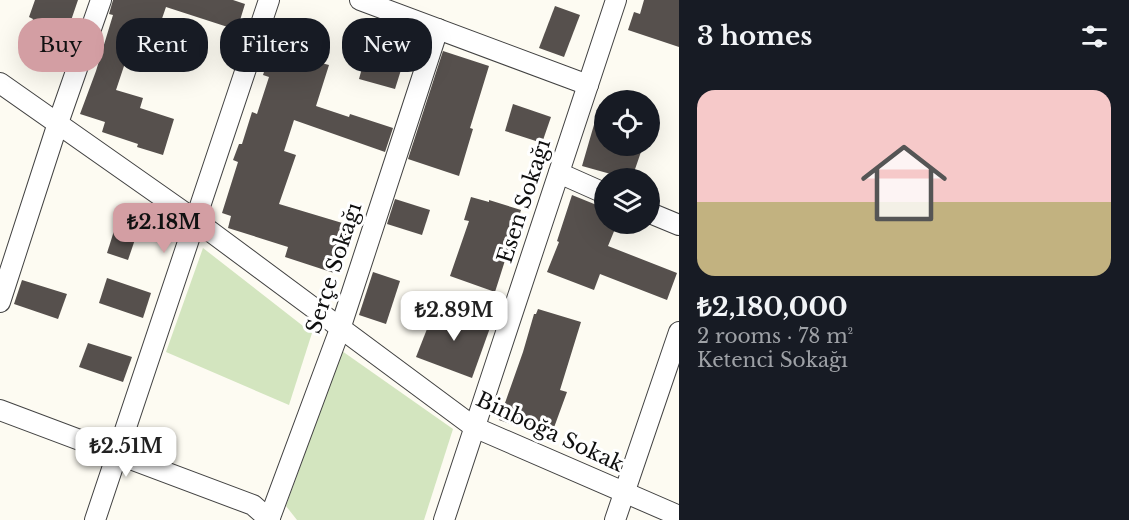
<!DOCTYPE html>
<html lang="en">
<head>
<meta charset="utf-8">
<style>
  :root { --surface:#171b24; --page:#20242c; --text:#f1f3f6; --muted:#9ea1a6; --accent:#d39ea3 }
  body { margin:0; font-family:"Libre Baskerville",serif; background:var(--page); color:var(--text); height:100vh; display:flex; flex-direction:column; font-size:22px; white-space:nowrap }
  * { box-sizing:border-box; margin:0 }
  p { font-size:20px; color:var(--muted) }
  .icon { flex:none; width:33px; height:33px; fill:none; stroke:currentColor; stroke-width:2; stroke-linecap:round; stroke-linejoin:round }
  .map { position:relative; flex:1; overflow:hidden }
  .sheet { display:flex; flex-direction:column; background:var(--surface); width:450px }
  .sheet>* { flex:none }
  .banner { position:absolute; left:18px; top:18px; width:570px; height:54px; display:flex; gap:12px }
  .buttons { position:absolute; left:594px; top:90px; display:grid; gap:12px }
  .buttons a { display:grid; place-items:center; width:66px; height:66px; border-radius:50%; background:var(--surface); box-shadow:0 6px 24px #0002; font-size:30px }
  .price { position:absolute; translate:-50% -51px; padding:0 14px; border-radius:12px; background:#fff; color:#222; font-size:20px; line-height:39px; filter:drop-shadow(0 2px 3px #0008) }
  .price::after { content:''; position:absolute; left:50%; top:36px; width:18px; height:14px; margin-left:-9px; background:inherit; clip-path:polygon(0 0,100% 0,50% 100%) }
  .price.active { background:var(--accent); color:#111 }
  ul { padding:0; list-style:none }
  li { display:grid; align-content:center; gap:12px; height:318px; padding:0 18px }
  li span { display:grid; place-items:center; height:186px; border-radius:18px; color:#555 }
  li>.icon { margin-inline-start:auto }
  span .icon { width:108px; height:108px; fill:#fffc; stroke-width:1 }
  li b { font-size:26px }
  h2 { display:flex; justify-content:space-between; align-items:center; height:72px; padding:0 18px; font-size:26px }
  .tag { padding:0 21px; border-radius:24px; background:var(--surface); box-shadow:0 6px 24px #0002; font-size:21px; line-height:54px }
  .tag.active { background:var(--accent); color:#111 }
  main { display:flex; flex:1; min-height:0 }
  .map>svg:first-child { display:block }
</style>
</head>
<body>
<main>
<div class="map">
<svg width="679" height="520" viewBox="0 0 679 520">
  <rect width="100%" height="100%" fill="#fdfbf2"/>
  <g fill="#d3e5bf">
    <path d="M203,248L312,333L289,405L166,352Z"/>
    <path d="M342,351L453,429L424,520H297L286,506Z"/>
  </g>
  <g fill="#56504d">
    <path d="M35,0H78L64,41L30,29L33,19L29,17Z"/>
    <path d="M113,0H233L245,4L237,30L166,7L157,33L153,32L145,59L128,54L116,90L143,98L140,108L174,119L163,155L137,147L138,144L102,132L105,122L80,114L96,71L113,15L109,14Z"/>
    <path d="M644,0H679V47L628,30L634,12L640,14Z"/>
    <path d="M555,6L580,15L564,57L539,48Z"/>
    <path d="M367,21L412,35L395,89L359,79L367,50L358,48Z"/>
    <path d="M286,23L323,35L314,61L329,65L316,106L349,117L350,114L393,128L385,152L294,120L284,151L296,155L279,204L349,225L334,273L285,257L288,247L228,228L231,216L222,213L238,162L233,160L239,144H242L252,112L257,114L269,77L263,75L272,47L277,49Z"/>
    <path d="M443,51L489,66L470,128L473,129L459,176L408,159Z"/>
    <path d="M513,104L551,117L542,143L505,131Z"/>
    <path d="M600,104L604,105V146H643L632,178H625L582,166Z"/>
    <path d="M572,195L604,208V224H617L608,246L677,273L667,300L600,274L594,290L547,272L559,242L557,241Z"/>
    <path d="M471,197L489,202V200L521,210L495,292L450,276L469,221L464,220Z"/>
    <path d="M395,199L430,210L422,235L387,224Z"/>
    <path d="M120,212L142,219L128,260L107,253Z"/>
    <path d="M373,272L400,281L386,324L359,315Z"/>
    <path d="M107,278L151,293L143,318L99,303Z"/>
    <path d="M22,280L67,294L58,319L14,304Z"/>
    <path d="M436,306L491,325L472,378L416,357Z"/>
    <path d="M538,309L581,322L560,390L567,392L552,433L520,420L517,426L499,420L523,352L534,314H536Z"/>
    <path d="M88,343L132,357L123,382L79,367Z"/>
  </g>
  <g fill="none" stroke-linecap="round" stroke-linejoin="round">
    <defs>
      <g id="minor">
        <path d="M360,0L588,85"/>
        <path d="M0,83L195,220L474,427L679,516"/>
        <path d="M559,173L604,193"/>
        <path d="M650,213L679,225"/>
        <path d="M0,302L58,123L101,0"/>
        <path d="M0,410L253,505L270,520"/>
        <path d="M95,520L269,0"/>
        <path d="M269,520L340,329L438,29"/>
        <path d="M444,520L616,0"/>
        <path d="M615,520L679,332"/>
      </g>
    </defs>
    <use href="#minor" stroke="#424242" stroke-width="22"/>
    <use href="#minor" stroke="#fff" stroke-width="20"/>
  </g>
  <g text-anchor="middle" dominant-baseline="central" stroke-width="6" stroke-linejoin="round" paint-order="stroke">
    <g font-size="21" fill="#0f0f0f" stroke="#fff">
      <text transform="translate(524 201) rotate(-72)">Esen Sokağı</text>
      <text transform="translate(334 268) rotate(-72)">Serçe Sokağı</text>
      <text transform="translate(550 432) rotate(25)">Binboğa Sokak</text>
    </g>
  </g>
</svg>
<div class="buttons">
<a><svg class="icon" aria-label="locate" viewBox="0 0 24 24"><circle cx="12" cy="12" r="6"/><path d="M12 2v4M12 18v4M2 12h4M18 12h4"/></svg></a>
<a><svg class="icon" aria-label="layers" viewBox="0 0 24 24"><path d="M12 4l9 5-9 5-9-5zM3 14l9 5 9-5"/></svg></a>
</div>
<b class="price active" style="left:164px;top:254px">₺2.18M</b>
<b class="price" style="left:454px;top:342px">₺2.89M</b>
<b class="price" style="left:126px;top:478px">₺2.51M</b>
<div class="banner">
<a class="tag active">Buy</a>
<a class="tag">Rent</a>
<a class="tag">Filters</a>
<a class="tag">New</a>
</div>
</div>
<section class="sheet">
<h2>3 homes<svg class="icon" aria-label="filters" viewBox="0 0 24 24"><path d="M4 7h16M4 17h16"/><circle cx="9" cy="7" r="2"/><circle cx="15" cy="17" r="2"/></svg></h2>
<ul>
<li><span style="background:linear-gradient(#f6c9c9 60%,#c2b280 0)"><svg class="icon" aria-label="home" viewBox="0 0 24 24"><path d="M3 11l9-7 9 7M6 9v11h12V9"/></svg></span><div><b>₺2,180,000</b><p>2 rooms · 78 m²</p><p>Ketenci Sokağı</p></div></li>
</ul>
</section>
</main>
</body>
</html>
